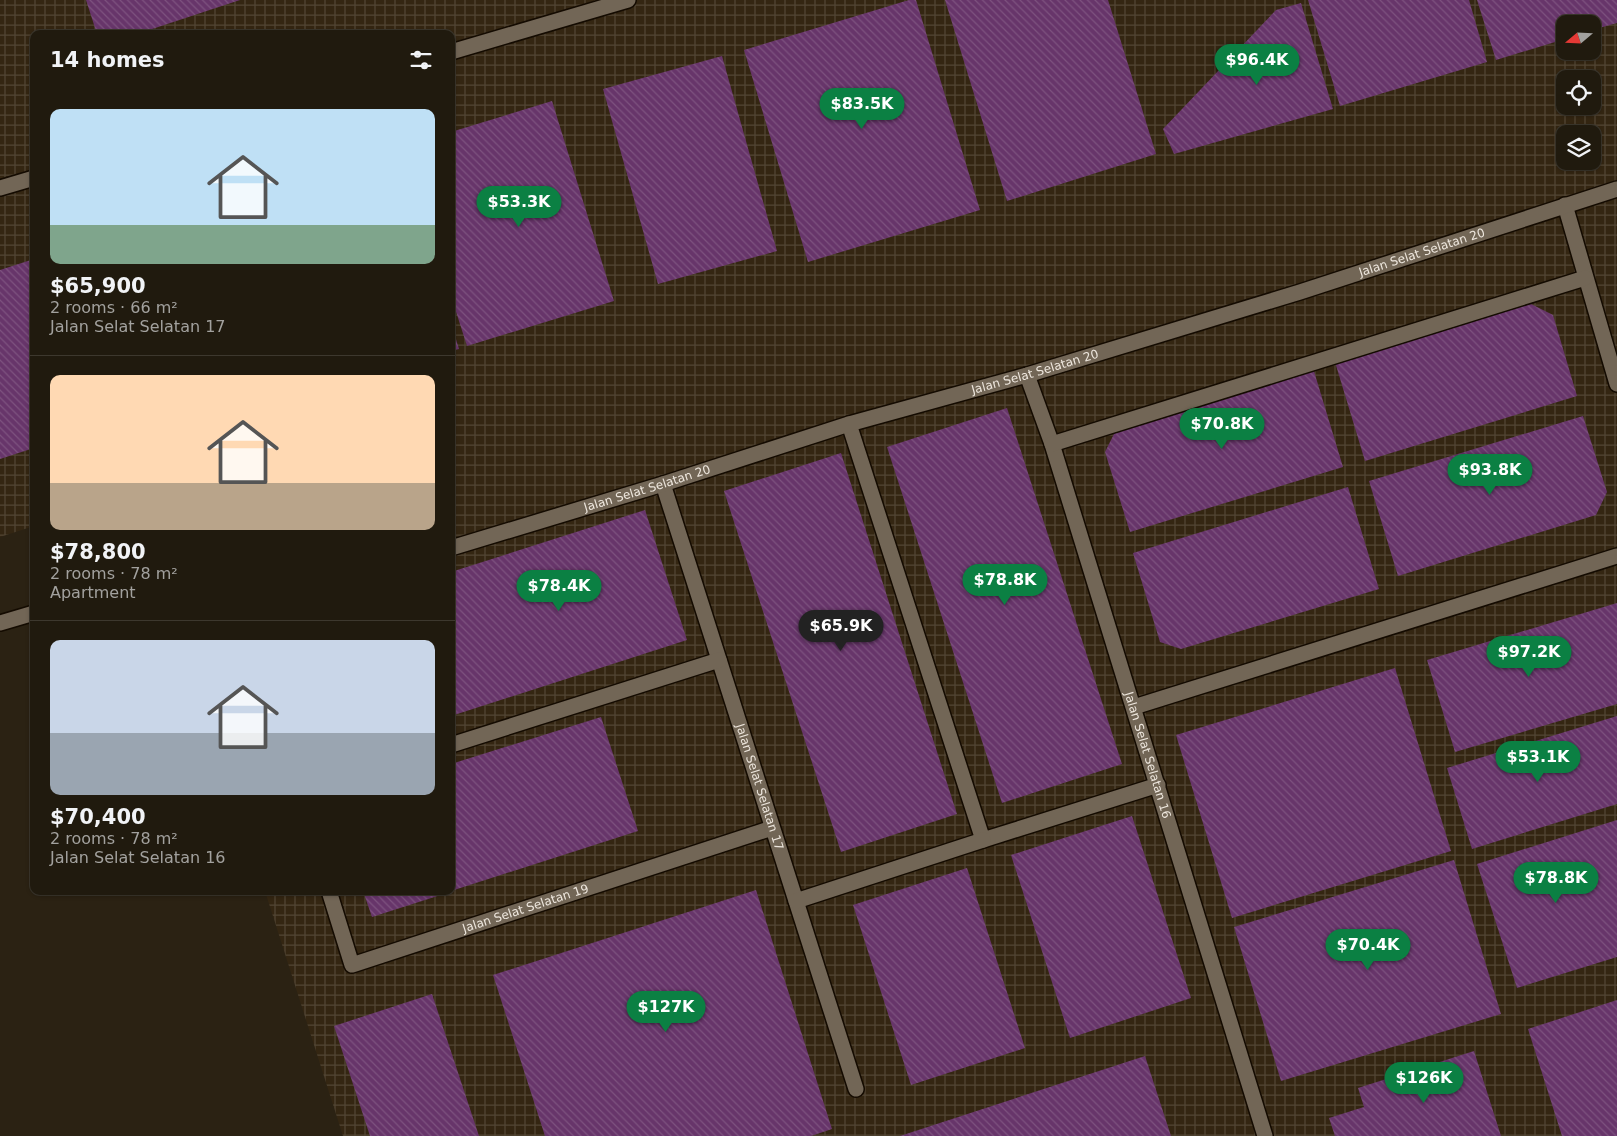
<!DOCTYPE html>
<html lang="en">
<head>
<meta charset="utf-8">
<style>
  :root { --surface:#201a0e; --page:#282317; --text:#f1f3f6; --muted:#a2a19e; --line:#3d382e; --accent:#0b8043 }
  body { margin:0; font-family:"DejaVu Sans",sans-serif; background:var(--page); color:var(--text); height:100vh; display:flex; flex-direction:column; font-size:19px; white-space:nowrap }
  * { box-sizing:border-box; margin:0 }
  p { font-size:16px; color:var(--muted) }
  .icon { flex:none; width:28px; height:28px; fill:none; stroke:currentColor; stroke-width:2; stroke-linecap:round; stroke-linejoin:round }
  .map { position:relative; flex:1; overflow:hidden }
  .sheet { position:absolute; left:30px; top:30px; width:425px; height:865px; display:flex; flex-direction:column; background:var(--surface); border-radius:10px; box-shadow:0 1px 4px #0004,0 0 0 1px var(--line) }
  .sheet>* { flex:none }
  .needle { width:32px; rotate:251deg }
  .controls { position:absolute; left:1556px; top:15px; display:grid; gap:10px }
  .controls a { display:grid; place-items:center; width:45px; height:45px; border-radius:10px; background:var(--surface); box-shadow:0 1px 4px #0004,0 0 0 1px var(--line); font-size:25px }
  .price { position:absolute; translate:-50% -42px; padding:0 11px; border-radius:18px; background:var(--accent); color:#fff; font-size:16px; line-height:32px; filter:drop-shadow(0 1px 2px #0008) }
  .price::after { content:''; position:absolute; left:50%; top:30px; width:15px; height:11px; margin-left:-8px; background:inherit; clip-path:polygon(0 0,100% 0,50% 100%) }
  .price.on { background:#222; color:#fff }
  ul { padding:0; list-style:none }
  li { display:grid; align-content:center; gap:10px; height:265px; padding:0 20px }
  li+li { border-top:1px solid var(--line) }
  li span { display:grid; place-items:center; height:155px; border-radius:10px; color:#555 }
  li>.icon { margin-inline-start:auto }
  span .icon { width:90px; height:90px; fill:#fffc; stroke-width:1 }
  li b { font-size:21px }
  h2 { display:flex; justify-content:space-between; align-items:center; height:60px; padding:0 20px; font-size:21px }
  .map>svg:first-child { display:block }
</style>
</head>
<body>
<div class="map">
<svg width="1617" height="1136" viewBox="0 0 1617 1136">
  <defs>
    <pattern id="industrial-grid" width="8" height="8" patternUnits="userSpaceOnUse" patternTransform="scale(1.25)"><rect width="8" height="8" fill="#342612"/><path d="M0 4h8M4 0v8" fill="none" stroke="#524634"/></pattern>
    <pattern id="building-back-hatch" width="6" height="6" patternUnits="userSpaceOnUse" patternTransform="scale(1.25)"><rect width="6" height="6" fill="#67356a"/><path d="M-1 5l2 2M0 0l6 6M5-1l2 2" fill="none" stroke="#7d527f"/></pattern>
  </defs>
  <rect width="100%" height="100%" fill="#2b2213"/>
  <path fill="url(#industrial-grid)" fill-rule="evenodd" d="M0,0H1617V1136H343L265,891H451V34H34V526L0,537ZM1565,24H1592V51H1565ZM1565,79H1592V106H1565ZM1565,134H1592V161H1565Z"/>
  <g fill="url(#building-back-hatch)">
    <path d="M86,0H240L137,34H97Z"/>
    <path d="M909,0H916L980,210L808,262L744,50Z"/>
    <path d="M945,0H1108L1156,154L1007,201Z"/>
    <path d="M1308,0H1469L1487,62L1340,106Z"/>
    <path d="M1477,0H1617V23L1592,30V24H1565V39L1496,60Z"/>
    <path d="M1301,3L1333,109L1174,154L1163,129L1276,10Z"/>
    <path d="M722,56L777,251L658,284L603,89Z"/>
    <path d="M552,101L614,301L467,346L451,296V132Z"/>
    <path d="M34,259V448L0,459V270Z"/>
    <path d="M1529,303L1553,315L1577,396L1365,461L1335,362Z"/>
    <path d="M451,323L459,349L451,351Z"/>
    <path d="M1313,368L1343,467L1130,532L1105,452L1117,428Z"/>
    <path d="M1007,408L1122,764L1002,803L887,447Z"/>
    <path d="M1583,416L1607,492L1596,515L1398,576L1369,481Z"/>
    <path d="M841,453L957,814L841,852L724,491Z"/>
    <path d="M1348,487L1379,589L1181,649L1160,642L1133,553Z"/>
    <path d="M645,510L687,640L451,716V572Z"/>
    <path d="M1617,603V704L1455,752L1427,660Z"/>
    <path d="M1395,668L1451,851L1232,918L1176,735Z"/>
    <path d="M1617,716V804L1472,849L1447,768Z"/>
    <path d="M601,717L638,831L451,891V764Z"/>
    <path d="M1132,816L1191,998L1070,1038L1011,855Z"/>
    <path d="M1617,820V957L1517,988L1477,864Z"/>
    <path d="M1454,860L1501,1014L1281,1081L1234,927Z"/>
    <path d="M967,868L1025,1048L911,1085L853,905Z"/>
    <path d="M756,890L832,1129L811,1136H545L493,975Z"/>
    <path d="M363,891H450V892L372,917Z"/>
    <path d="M432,994L479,1136H370L334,1026Z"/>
    <path d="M1617,1000V1136H1562L1528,1029Z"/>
    <path d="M1474,1051L1501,1136H1335L1329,1118L1364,1107L1358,1088Z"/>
    <path d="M1145,1056L1171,1136H900Z"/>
  </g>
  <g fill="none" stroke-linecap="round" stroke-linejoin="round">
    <defs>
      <g id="minor">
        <path d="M451,52L628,0"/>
        <path d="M0,188L34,178"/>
        <path d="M1565,205L1617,384"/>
        <path id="s1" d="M1027,375L1052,444L1265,1136"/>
        <path d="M849,424L983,840L1158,785"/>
        <path d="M1052,444L1585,278"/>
        <path id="s2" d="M663,484L856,1089"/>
        <path id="s3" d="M451,548L663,484L849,424L1027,375L1300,292L1617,189"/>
        <path d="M0,623L34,613"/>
        <path d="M1134,707L1617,556"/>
        <path d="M451,745L719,660"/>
        <path id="s4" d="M329,891L352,965L772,828"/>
        <path d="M796,901L983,840"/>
      </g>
    </defs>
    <use href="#minor" stroke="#140b01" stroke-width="18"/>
    <use href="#minor" stroke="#726656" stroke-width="15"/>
  </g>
  <g text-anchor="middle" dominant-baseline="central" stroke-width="4" stroke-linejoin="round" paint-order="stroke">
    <g font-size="12" fill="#eee7de" stroke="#100c06">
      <text stroke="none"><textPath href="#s3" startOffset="1015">Jalan Selat Selatan 20</textPath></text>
      <text stroke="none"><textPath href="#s3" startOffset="610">Jalan Selat Selatan 20</textPath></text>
      <text stroke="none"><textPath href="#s3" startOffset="205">Jalan Selat Selatan 20</textPath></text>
      <text stroke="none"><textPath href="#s1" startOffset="399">Jalan Selat Selatan 16</textPath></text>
      <text stroke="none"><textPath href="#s2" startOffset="318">Jalan Selat Selatan 17</textPath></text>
      <text stroke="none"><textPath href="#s4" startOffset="260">Jalan Selat Selatan 19</textPath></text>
    </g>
  </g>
</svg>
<div class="controls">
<a><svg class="needle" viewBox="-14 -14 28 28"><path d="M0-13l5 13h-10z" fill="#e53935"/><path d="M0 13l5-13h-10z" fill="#a2a19e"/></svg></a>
<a><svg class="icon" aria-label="locate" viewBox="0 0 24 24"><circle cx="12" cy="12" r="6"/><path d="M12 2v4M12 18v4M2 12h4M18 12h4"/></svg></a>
<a><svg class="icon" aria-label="layers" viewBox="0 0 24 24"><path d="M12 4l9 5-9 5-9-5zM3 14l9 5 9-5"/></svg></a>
</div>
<b class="price" style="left:1257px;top:86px">$96.4K</b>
<b class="price" style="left:862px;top:130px">$83.5K</b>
<b class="price" style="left:519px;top:228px">$53.3K</b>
<b class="price" style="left:1222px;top:450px">$70.8K</b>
<b class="price" style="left:1490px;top:496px">$93.8K</b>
<b class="price" style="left:1005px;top:606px">$78.8K</b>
<b class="price" style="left:559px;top:612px">$78.4K</b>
<b class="price on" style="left:841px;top:652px">$65.9K</b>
<b class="price" style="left:1529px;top:678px">$97.2K</b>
<b class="price" style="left:1538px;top:783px">$53.1K</b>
<b class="price" style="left:1556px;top:904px">$78.8K</b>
<b class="price" style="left:1368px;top:971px">$70.4K</b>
<b class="price" style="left:666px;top:1033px">$127K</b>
<b class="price" style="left:1424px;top:1104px">$126K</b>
<section class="sheet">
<h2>14 homes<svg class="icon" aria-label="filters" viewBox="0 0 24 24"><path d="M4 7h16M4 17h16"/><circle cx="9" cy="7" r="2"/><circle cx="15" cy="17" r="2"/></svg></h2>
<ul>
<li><span style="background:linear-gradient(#bfe0f5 75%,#7fa58c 0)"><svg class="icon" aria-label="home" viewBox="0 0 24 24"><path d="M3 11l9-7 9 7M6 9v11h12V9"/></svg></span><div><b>$65,900</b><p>2 rooms · 66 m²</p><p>Jalan Selat Selatan 17</p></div></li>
<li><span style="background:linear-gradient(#ffd9b3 70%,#b9a48a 0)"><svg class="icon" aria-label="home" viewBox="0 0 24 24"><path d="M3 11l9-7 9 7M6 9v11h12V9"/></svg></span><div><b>$78,800</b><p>2 rooms · 78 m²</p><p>Apartment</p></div></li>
<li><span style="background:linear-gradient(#c9d6e8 60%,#9aa5b1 0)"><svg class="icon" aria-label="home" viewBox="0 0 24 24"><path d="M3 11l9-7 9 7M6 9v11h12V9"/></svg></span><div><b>$70,400</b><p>2 rooms · 78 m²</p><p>Jalan Selat Selatan 16</p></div></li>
</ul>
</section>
</div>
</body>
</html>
